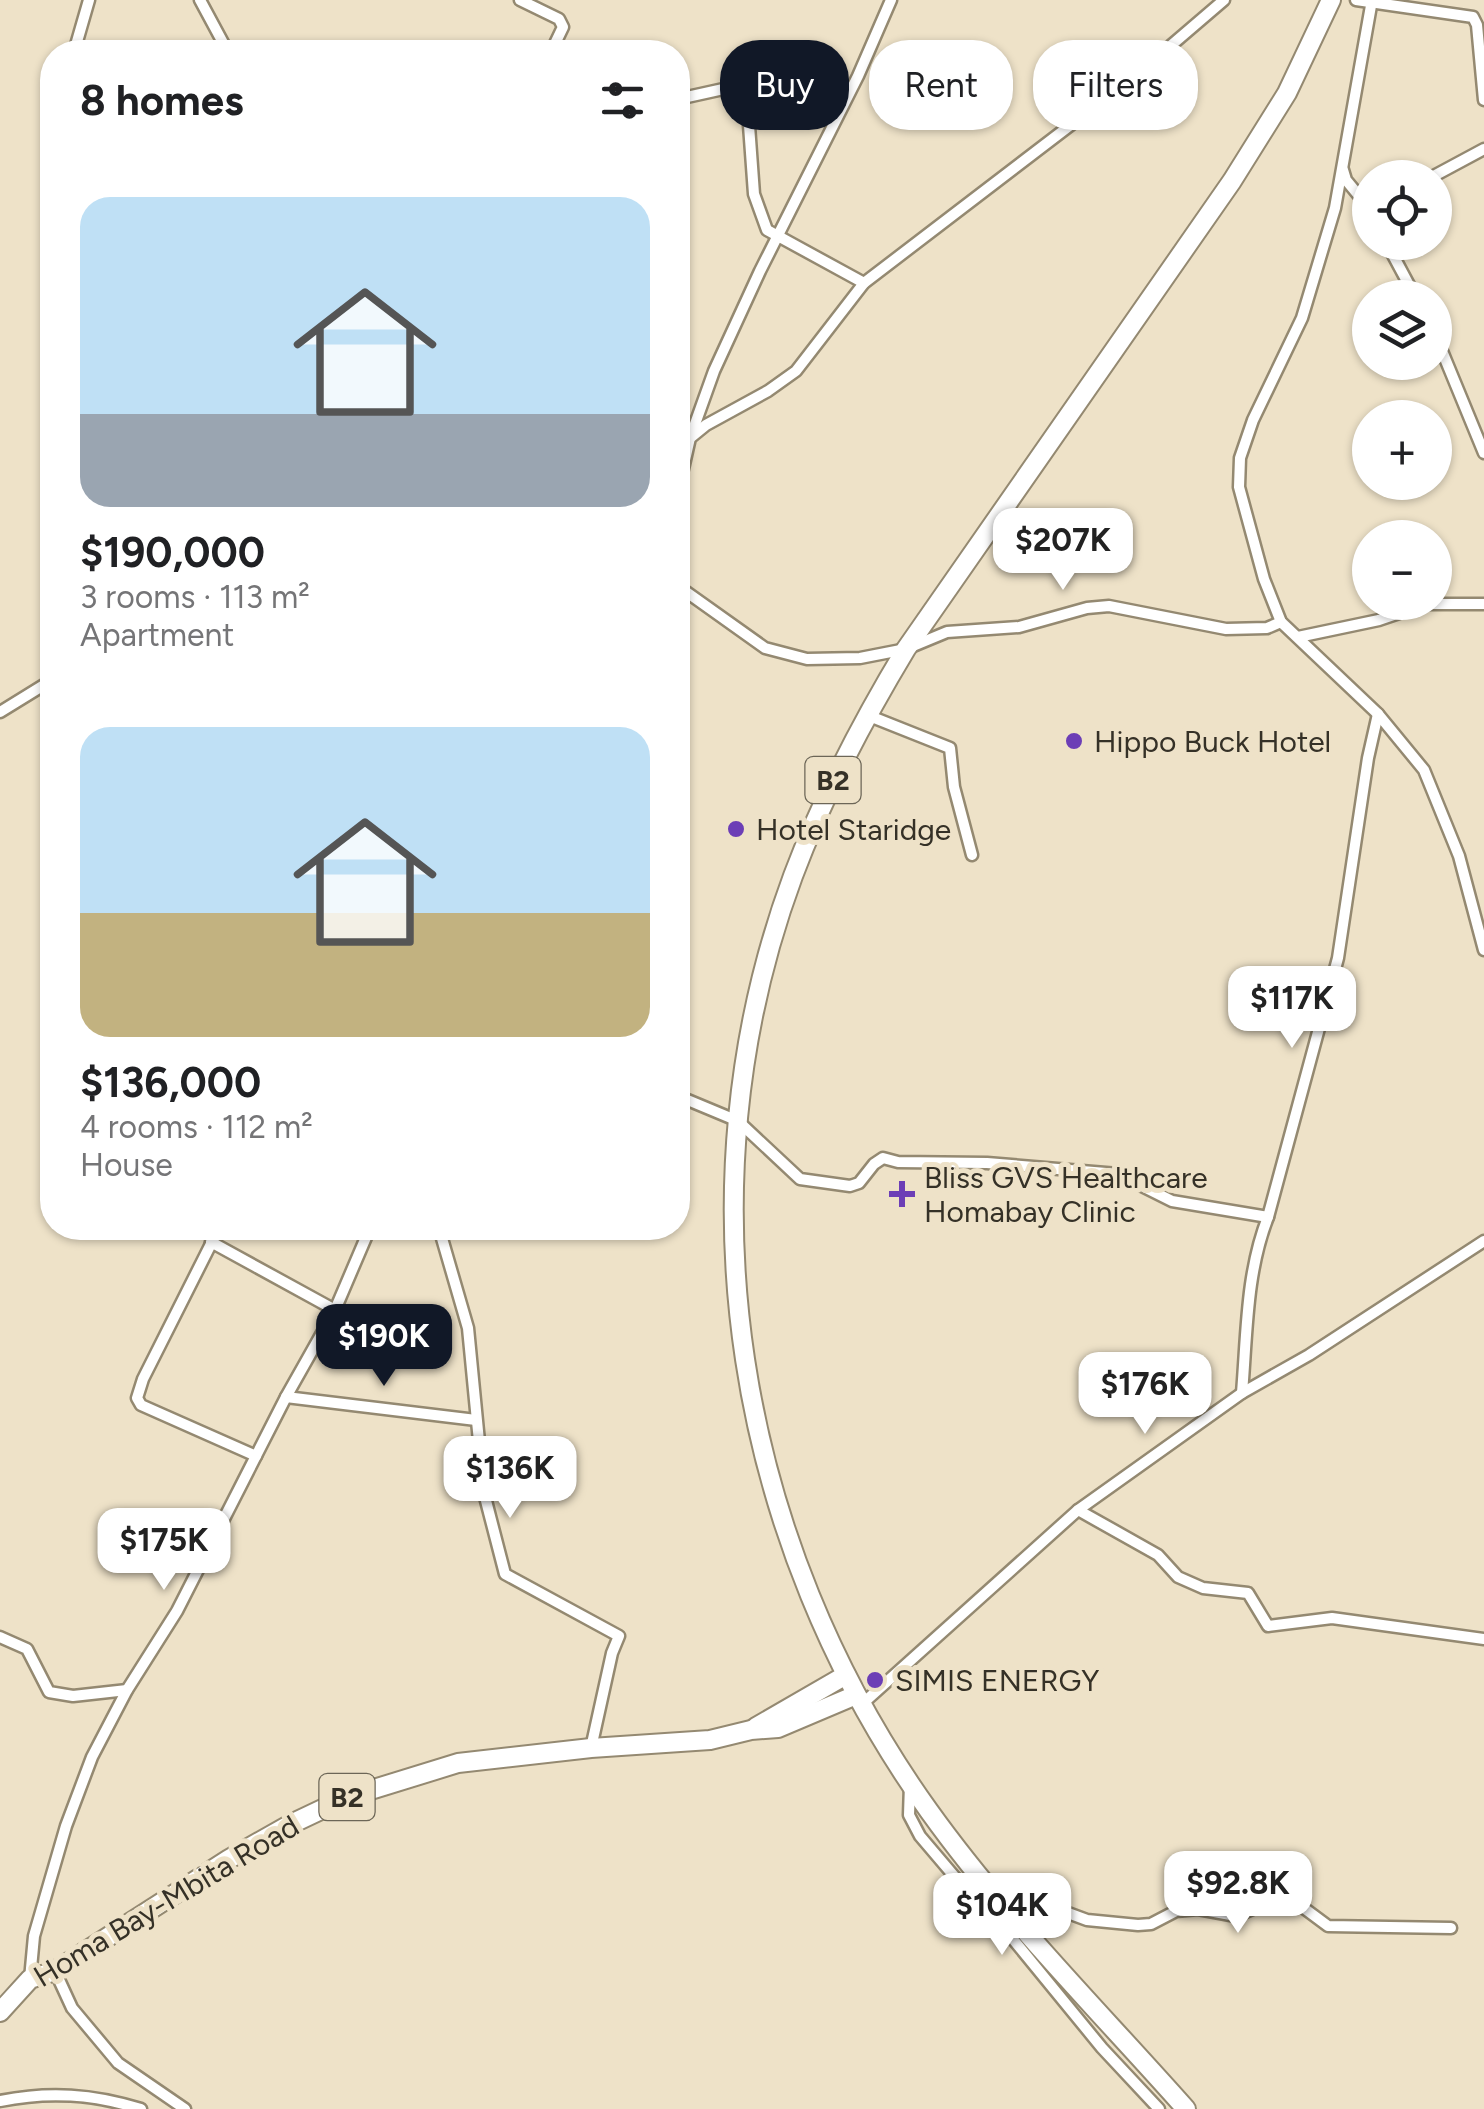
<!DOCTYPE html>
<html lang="en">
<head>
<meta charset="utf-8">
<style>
  :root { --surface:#fff; --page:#f6f6f6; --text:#202124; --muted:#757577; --accent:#111827 }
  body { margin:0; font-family:Figtree,sans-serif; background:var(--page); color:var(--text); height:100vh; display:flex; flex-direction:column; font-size:38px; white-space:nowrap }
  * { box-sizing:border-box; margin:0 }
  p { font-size:32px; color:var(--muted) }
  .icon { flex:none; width:55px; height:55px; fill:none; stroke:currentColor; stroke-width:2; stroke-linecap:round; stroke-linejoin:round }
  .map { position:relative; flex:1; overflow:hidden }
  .panel { position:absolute; left:40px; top:40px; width:650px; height:1200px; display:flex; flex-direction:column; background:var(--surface); border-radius:40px; box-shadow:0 2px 8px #0004 }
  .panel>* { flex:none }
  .hud { position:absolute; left:720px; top:40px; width:612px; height:90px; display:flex; gap:20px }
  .controls { position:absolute; left:1352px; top:160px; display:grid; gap:20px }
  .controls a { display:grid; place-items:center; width:100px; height:100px; border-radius:50%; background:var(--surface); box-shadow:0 2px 8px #0004; font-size:50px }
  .price { position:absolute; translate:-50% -85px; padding:0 22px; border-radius:20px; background:#fff; color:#222; font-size:32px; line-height:65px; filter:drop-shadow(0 2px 5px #0008) }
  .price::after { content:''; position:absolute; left:50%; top:60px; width:30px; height:22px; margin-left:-15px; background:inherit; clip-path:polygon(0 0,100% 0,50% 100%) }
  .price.selected { background:var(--accent); color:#fff }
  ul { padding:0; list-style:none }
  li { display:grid; align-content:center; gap:20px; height:530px; padding:0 40px }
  li span { display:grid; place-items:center; height:310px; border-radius:30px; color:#555 }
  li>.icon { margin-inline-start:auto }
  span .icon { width:180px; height:180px; fill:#fffc; stroke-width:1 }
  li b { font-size:42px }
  h2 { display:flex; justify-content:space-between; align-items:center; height:120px; padding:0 40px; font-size:42px }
  .pill { padding:0 35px; border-radius:40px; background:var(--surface); box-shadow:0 2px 8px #0004; font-size:35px; line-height:90px }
  .pill.selected { background:var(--accent); color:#fff }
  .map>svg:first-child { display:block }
</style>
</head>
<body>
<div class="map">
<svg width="1484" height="2109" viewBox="0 0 1484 2109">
  <rect width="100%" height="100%" fill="#eee2c8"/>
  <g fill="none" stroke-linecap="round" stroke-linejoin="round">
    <defs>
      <g id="minor">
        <path d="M200,0L228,52"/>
        <path d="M520,0L559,19L563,27L551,52"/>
        <path d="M1356,0L1473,17L1477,25L1484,100"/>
        <path d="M1372,0L1335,208L1302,318L1253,420L1240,458L1239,487L1264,579L1281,622L1378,714L1424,770L1459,856L1484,950"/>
        <path d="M74,52L89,0"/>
        <path d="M678,99L746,84L754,194L767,230L864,283"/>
        <path d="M1343,170L1346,180L1370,209"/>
        <path d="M1430,178L1484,149"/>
        <path d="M1386,242L1416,298"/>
        <path d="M1435,334L1484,453"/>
        <path d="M678,446L690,438L714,371L760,271L858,76L891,0"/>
        <path d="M678,491L690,438L706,425L768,391L796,371L864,283L1140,72L1224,0"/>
        <path d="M678,586L765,648L807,659L860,658L906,649L947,632L1019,627L1087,608L1109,606L1226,629L1267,628L1281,622"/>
        <path d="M1298,637L1379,620L1426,604H1484"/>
        <path d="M0,712L52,680"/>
        <path d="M867,715L950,748L954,787L972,855"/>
        <path d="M678,1096L738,1121L800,1179L850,1186L859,1183L874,1164L883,1158L898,1162L987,1163L1118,1174L1172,1201L1268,1217"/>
        <path d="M219,1228L143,1379L137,1398L141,1405L256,1456"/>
        <path d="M439,1228L468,1328L484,1493L505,1574L619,1636L612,1653L591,1748"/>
        <path d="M211,1242L335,1310"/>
        <path d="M1242,1393C1247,1333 1246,1273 1268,1217L1338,958L1368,758L1378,714"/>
        <path d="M286,1397L476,1420"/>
        <path d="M1078,1510L1158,1555L1178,1577L1203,1588L1248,1593L1268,1626L1332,1618L1484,1639"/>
        <path d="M0,1637L27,1649L49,1692L73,1696L127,1690"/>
        <path d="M861,1705L1078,1510L1242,1393L1309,1355L1484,1241"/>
        <path d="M910,1784L909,1815L920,1836L971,1896L1008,1933L1102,2048L1159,2109"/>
        <path d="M1008,1933L1020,1922L1051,1910H1060L1087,1920L1138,1925L1151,1924L1176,1911L1198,1909L1236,1916L1278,1898L1289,1897L1328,1926L1451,1928"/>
        <path d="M55,1971L72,2008L118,2063L185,2109"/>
        <path d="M30,1979L34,1936L66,1826L92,1757L127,1690L177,1611L286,1397L335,1310L370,1228"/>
        <path d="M0,2101C49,2091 93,2094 141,2109"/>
      </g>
      <g id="trunk">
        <path d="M756,1727L846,1675"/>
        <path d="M0,2012L30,1979L55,1971L229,1859L289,1825L348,1797L458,1763L591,1748L710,1740L751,1730L778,1728L856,1695"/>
        <path d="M1186,2109C1100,2012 1005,1917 929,1811C736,1542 677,1189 793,876C823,796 862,722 906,649L1232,181L1287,93L1331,0"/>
      </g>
    </defs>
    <use href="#minor" stroke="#948971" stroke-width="15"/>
    <use href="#trunk" stroke="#948971" stroke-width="22"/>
    <use href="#minor" stroke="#fff" stroke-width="10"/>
    <use href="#trunk" stroke="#fff" stroke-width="18"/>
  </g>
  <g fill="#6c3eb6" stroke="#eee2c8" stroke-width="4">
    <circle cx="1074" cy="741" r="10"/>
    <circle cx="736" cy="829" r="10"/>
    <path d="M897 1179h10v10h10v10h-10v10h-10v-10h-10v-10h10z"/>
    <circle cx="875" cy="1680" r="10"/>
  </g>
  <g text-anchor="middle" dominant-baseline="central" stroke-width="10" stroke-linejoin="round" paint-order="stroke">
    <g fill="#eee2c8" stroke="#6c6657" stroke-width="2.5">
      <rect x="805.5" y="757" width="55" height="46" rx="8"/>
      <rect x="319.5" y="1774" width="55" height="46" rx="8"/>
    </g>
    <g font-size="28" font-weight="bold" fill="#353127">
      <text x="833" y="780">B2</text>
      <text x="347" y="1797">B2</text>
    </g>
    <g font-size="30" fill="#353127" stroke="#eee2c8" text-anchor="start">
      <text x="1094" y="741">Hippo Buck Hotel</text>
      <text x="756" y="829">Hotel Staridge</text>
      <text x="924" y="1177">Bliss GVS Healthcare<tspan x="924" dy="34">Homabay Clinic</tspan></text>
      <text x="895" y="1680">SIMIS ENERGY</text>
    </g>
    <g font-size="30" fill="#353127" stroke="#eee2c8">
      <text transform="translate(166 1901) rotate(-31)">Homa Bay-Mbita Road</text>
    </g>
  </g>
</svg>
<div class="controls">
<a><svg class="icon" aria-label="locate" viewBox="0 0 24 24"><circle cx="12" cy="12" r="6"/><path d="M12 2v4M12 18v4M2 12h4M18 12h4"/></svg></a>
<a><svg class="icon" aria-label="layers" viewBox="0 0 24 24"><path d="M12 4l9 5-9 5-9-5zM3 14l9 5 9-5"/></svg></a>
<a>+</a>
<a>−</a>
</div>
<b class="price" style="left:1063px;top:593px">$207K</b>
<b class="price" style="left:1292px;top:1051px">$117K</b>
<b class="price selected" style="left:384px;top:1389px">$190K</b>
<b class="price" style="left:1145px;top:1437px">$176K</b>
<b class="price" style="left:510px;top:1521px">$136K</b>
<b class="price" style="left:164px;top:1593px">$175K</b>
<b class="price" style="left:1238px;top:1936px">$92.8K</b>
<b class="price" style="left:1002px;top:1958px">$104K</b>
<div class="hud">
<a class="pill selected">Buy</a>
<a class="pill">Rent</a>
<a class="pill">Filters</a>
</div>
<section class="panel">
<h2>8 homes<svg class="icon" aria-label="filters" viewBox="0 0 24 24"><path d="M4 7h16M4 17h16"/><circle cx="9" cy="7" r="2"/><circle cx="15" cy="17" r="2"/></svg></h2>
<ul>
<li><span style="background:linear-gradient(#bfe0f5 70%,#9aa5b1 0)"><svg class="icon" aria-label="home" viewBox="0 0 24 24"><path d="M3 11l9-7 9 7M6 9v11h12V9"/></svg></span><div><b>$190,000</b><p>3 rooms · 113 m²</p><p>Apartment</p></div></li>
<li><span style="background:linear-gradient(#bfe0f5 60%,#c2b280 0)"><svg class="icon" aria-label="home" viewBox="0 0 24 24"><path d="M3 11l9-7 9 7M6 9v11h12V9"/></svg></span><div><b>$136,000</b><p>4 rooms · 112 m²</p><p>House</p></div></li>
</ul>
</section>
</div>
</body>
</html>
